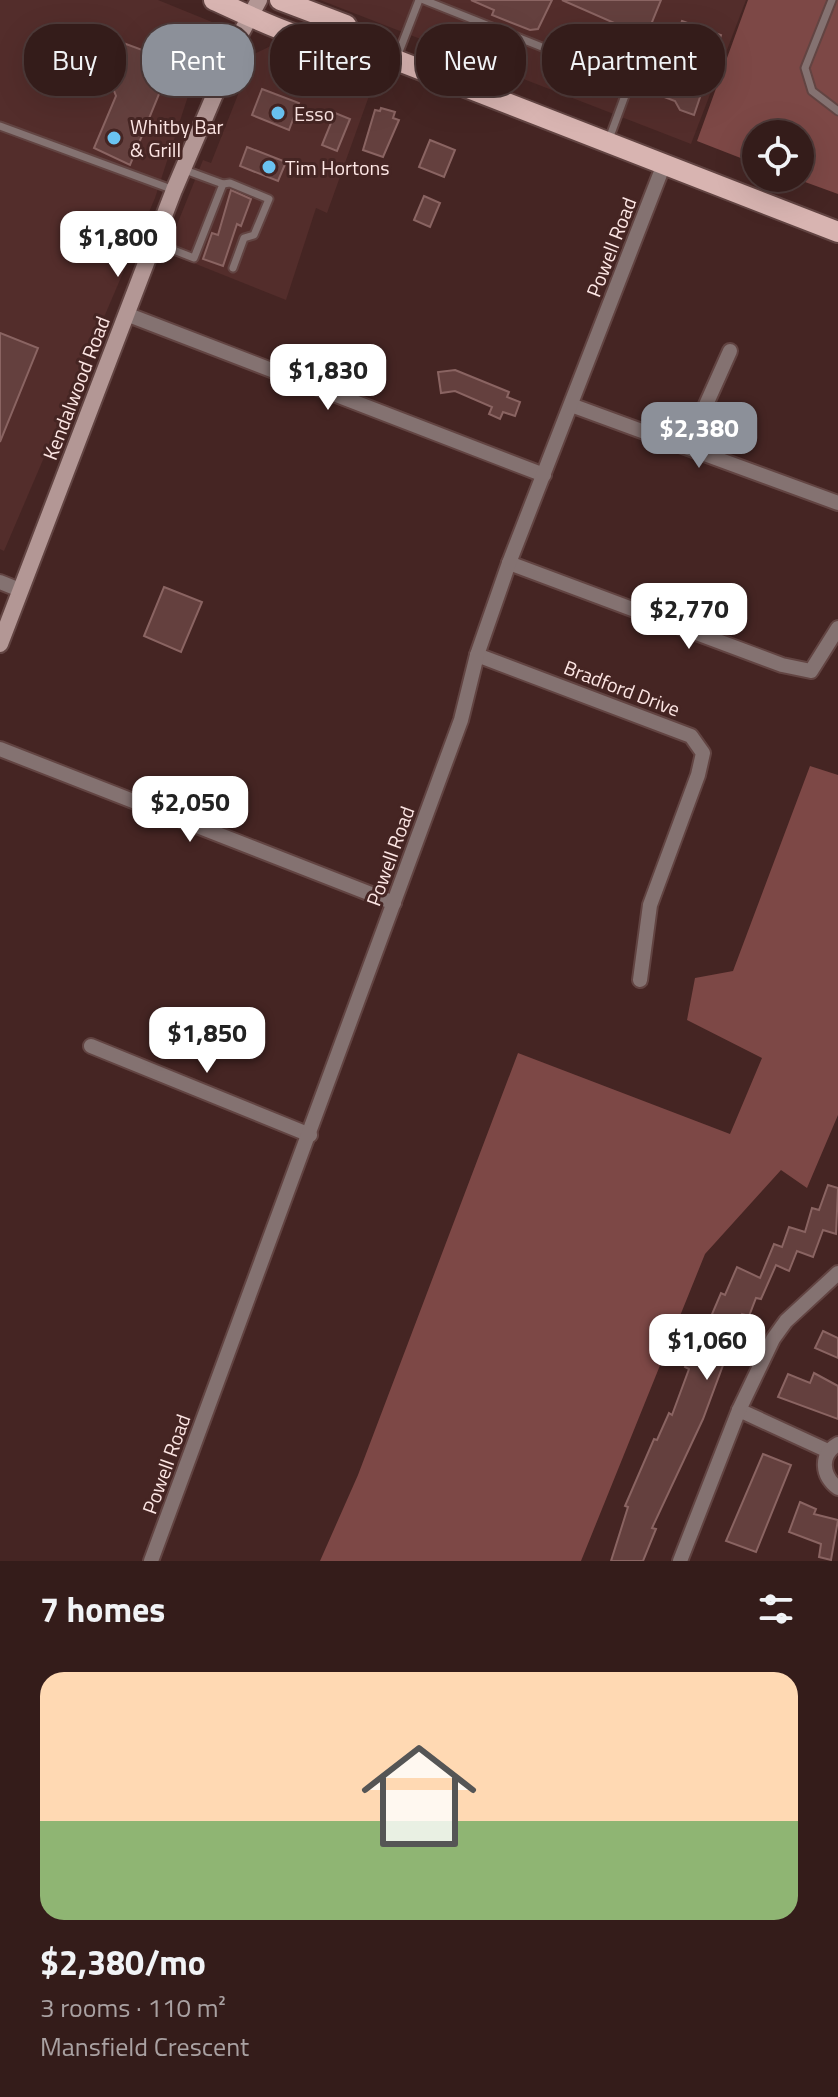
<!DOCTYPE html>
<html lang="en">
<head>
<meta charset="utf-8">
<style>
  :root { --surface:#341c1a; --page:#3f2927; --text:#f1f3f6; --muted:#a9a1a2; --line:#4e3a39; --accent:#8c9099 }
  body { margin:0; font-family:"Titillium Web",sans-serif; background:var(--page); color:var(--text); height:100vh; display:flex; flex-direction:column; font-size:30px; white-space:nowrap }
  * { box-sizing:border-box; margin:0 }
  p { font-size:26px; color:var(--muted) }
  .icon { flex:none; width:44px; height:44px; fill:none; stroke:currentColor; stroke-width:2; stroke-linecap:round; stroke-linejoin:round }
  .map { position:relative; height:1561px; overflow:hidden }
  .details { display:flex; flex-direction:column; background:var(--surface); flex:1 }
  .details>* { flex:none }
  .banner { position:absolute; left:24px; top:24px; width:790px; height:72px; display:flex; gap:16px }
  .controls { position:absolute; left:742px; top:120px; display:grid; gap:16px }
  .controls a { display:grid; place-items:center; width:72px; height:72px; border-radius:50%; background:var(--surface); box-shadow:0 8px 32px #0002,0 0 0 2px var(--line); font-size:40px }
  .price { position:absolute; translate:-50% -68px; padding:0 18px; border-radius:16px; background:#fff; color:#222; font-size:26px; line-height:52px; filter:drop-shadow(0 2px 4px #0008) }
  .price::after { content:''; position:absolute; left:50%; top:48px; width:24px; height:18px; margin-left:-12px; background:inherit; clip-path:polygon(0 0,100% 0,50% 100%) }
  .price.on { background:var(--accent); color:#fff }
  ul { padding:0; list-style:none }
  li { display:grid; align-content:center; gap:16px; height:424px; padding:0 40px }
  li+li { border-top:2px solid var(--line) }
  li span { display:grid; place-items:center; height:248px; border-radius:24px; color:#555 }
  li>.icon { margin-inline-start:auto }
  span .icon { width:144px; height:144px; fill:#fffc; stroke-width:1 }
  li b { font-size:34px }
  h2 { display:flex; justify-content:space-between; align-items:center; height:96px; padding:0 40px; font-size:34px }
  .pill { padding:0 28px; border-radius:32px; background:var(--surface); box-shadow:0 8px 32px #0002,0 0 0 2px var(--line); font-size:28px; line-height:72px }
  .pill.on { background:var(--accent); color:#fff }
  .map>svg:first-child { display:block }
</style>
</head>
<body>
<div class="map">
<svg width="838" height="1561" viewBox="0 0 838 1561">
  <rect width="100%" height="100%" fill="#452523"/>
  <g fill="#532d2b">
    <path d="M0,0H158L212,22L155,198L4,551L0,549Z"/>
    <path d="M320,0H746L691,144Z"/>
    <path d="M275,44L374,82L327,213L316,208L286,300L166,252L203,160L211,163L254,54Z"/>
  </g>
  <g fill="#7d4846">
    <path d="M748,0H838V194L794,178H800V134H756V164L697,141Z"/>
    <path d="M810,766L838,775V1115L807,1188L781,1170L705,1254L581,1561H320L358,1475L518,1053L730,1134L762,1058L687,1020L695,978L733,971Z"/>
  </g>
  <g fill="#64403e" stroke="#8a6462" stroke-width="2">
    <path d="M471,0H552L538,29L530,30L492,15L494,10Z"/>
    <path d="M562,0H661L646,37Z"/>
    <path d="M682,21L721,35L694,115L680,110L675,101L656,94Z"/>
    <path d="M77,26L156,55L166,77L130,165L94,148L116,96L109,78L61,59Z"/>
    <path d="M262,89L299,103L289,130L252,115Z"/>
    <path d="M381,108L395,112L393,118L399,120L383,157L363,150L375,110L380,111Z"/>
    <path d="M335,113L350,119L337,151L322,145Z"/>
    <path d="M430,140L455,150L444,177L419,167Z"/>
    <path d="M247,147L286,162L278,181L240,166Z"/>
    <path d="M231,190L251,199L241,226L237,224L223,266L203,259L212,233L218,235Z"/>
    <path d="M424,196L440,203L430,227L414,220Z"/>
    <path d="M0,333L38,348L0,442Z"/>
    <path d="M455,370L509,392L507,397L520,402L515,416L503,412L500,419L489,414L492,407L455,391L441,393L438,372Z"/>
    <path d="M164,587L202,602L181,652L144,636Z"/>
    <path d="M828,1185L838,1188L836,1234L823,1230L813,1257L797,1251L789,1271L776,1265L761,1299L756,1298L749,1316L742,1314L703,1419L652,1528L656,1529L643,1561H611L628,1507L625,1506L654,1439L657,1440L669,1413L672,1415L689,1369L685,1367L697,1336L707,1318L710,1319L721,1293L725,1295L737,1267L760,1278L774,1244L782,1247L789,1227L805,1232L812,1208L819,1210Z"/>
    <path d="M823,1331L838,1338V1358L815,1348Z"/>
    <path d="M814,1373L838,1386V1419L778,1397L788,1374L810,1383Z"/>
    <path d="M763,1454L791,1465L756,1552L726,1541Z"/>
    <path d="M800,1502L816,1509L814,1514L838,1520L831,1560L819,1557L821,1544L789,1532Z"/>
  </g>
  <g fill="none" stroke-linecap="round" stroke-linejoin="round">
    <defs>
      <g id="lane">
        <path d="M424,0L630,82L609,139"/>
        <path d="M832,0L805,68L812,91L838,111"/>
        <path d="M397,57L419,0"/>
        <path d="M0,126L174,190"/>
        <path d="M223,184L230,183L269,199L254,235L244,238L233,268"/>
        <path d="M153,242L194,258L223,184L185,170"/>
      </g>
      <g id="street">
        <path d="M126,314L544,475"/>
        <path d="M571,405L838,503"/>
        <path d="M688,445L730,351"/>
        <path d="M509,563L782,665L811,671L838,628"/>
        <path d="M0,582L20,590"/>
        <path d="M477,655L691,736L703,753L698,775L650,905L640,980"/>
        <path d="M0,749L394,903"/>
        <path d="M91,1046L310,1135"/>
        <path d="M739,1410L828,1451"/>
        <path d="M838,1444C819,1455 822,1476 838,1488"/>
        <path d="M151,1561L461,720L477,655L509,563L664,164"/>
        <path d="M680,1561L739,1410L773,1339L786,1321L838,1273"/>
      </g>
      <path id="secondary" d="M0,644L174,190L241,33L259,0"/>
      <g id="primary">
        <path d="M214,0C253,17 312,49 355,44L838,232"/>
        <path d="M280,0L346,25L355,44"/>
      </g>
    </defs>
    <use href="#lane" stroke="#624442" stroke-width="11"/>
    <use href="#street" stroke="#624442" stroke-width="18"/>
    <use href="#secondary" stroke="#624442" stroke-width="20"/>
    <use href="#primary" stroke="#624442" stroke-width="24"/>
    <use href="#lane" stroke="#847271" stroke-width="7"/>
    <use href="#street" stroke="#847271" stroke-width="14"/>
    <use href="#secondary" stroke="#b39795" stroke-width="16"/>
    <use href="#primary" stroke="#d8b4b1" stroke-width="20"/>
  </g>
  <g fill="#6ac3f1" stroke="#452523" stroke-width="3">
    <circle cx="278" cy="113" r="8"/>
    <circle cx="114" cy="138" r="8"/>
    <circle cx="269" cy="167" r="8"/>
  </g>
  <g text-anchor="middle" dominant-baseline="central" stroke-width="6" stroke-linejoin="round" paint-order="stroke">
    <g font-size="20" fill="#fde6e4" stroke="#452523" text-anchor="start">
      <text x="294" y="113">Esso</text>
      <text x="130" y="126">Whitby Bar<tspan x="130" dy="23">&amp; Grill</tspan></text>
      <text x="285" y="167">Tim Hortons</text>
    </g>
    <g font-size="20" fill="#fde6e4" stroke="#452523">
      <text transform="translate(611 247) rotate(-69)">Powell Road</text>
      <text transform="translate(76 388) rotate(-69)">Kendalwood Road</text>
      <text transform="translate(622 688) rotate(21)">Bradford Drive</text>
      <text transform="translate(390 856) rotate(-70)">Powell Road</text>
      <text transform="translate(166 1464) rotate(-70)">Powell Road</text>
    </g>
  </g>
</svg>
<div class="controls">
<a><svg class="icon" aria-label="locate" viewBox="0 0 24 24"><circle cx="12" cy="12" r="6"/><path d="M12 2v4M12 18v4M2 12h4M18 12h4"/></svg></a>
</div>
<b class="price" style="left:118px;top:279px">$1,800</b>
<b class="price" style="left:328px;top:412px">$1,830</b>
<b class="price on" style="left:699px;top:470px">$2,380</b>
<b class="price" style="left:689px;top:651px">$2,770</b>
<b class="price" style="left:190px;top:844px">$2,050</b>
<b class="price" style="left:207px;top:1075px">$1,850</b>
<b class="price" style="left:707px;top:1382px">$1,060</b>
<div class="banner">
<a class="pill">Buy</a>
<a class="pill on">Rent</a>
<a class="pill">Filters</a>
<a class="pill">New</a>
<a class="pill">Apartment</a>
</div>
</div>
<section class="details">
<h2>7 homes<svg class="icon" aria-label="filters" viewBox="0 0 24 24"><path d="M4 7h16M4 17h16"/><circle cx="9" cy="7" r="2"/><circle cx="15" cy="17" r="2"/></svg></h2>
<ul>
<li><span style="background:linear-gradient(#ffd9b3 60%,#8fb573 0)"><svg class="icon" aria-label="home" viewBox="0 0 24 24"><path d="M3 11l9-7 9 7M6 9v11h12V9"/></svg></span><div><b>$2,380/mo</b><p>3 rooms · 110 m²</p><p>Mansfield Crescent</p></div></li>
</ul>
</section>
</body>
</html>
